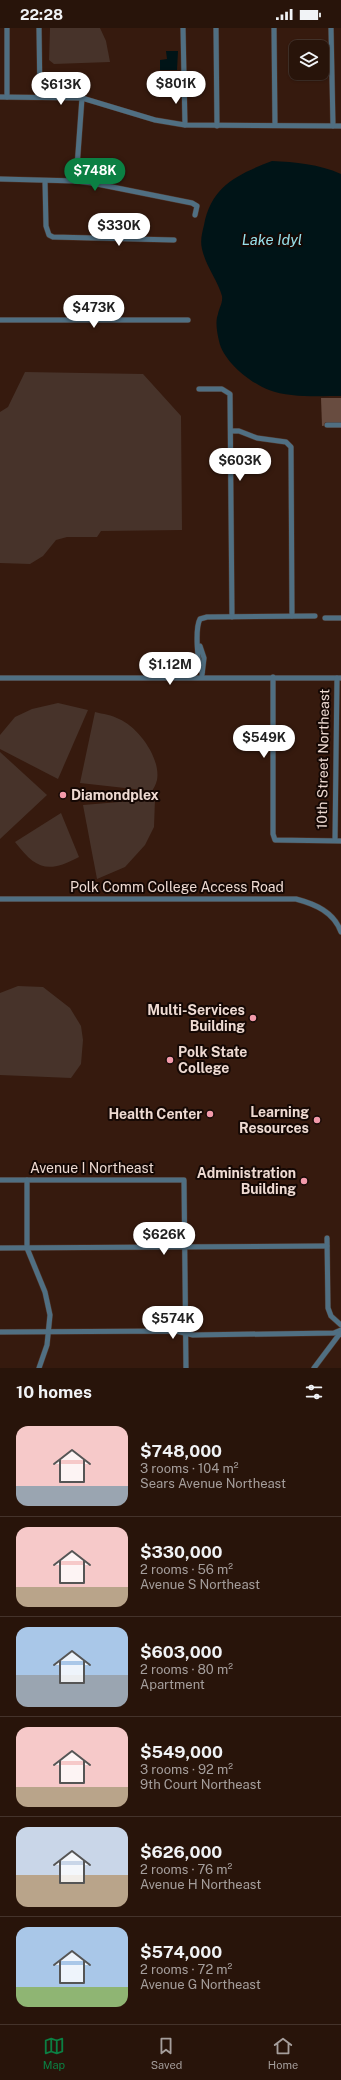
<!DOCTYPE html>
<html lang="en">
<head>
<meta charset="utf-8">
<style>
  :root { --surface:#28140a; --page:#301d13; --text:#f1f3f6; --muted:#a59e9c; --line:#44332b; --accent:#0b8043 }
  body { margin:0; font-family:"Public Sans",sans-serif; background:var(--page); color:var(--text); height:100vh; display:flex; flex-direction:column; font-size:15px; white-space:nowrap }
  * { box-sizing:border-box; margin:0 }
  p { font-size:13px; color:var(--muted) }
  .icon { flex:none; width:22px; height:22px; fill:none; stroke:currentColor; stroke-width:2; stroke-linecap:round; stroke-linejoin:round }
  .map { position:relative; height:1340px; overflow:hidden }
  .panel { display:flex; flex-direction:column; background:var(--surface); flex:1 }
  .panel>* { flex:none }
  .fabs { position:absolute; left:289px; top:12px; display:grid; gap:8px }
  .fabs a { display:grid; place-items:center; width:40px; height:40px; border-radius:8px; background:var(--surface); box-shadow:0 1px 3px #0004,0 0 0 1px var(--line); font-size:20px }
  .price { position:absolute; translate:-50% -34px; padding:0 9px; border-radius:14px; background:#fff; color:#222; font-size:13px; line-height:26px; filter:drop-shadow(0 1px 2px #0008) }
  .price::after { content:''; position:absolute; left:50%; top:24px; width:12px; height:9px; margin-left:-6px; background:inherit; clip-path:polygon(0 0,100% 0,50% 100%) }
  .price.on { background:var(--accent); color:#fff }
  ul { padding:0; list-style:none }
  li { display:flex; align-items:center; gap:12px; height:100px; padding:0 16px }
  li+li { border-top:1px solid var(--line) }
  li span { display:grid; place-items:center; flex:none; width:112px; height:80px; border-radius:12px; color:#555 }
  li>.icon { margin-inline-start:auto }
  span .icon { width:48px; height:48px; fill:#fffc; stroke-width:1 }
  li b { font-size:17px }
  h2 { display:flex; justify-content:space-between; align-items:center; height:48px; padding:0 16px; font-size:17px }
  .status { display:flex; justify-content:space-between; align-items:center; height:28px; padding:0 20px; background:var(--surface); direction:ltr }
  .status svg { height:11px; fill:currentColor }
  .menu { display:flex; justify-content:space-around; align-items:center; height:56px; border-top:1px solid var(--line); background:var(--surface); font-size:11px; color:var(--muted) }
  .menu a { display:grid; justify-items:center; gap:2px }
  .menu .on { color:var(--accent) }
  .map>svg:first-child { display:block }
</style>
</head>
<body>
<div class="status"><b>22:28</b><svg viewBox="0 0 49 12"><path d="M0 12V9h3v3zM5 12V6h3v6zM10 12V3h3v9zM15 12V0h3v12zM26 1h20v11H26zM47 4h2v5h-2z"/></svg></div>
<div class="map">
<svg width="341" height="1340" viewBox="0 0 341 1340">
  <rect width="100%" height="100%" fill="#361a0e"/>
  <g fill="#47332a">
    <path d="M50,0H100L106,13L110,34L54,36L49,32Z"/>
    <path d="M25,344L143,346L181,388L182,502L101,503L97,509H67L56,512L43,528L30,536L0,535V384L8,379Z"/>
    <path d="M58,675L88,682L58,751L0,721V707L15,689L32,681Z"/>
    <path d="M95,684C103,686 112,687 119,691C138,699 161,730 157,752C156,756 154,760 152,763L80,755Z"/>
    <path d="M0,724L47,767L0,811Z"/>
    <path d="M155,771L154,799L145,817L125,839L97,851L83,777Z"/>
    <path d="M61,785L79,829C47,846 36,841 15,814Z"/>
    <path d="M18,958L43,959L70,980L81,998L83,1012L81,1036L71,1050L0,1047V965Z"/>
  </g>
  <path fill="#684c40" d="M321,370H341V395L322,398Z"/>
  <g fill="#001417">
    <path d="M166,23H178L177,42H160V32L167,31Z"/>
    <path d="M272,133C295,134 319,136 341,146V368C319,368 289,370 269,362C250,355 223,333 219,313C217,304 215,294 218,286C219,280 223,275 222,268C218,253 206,239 202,221C200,213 202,205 204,197C211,158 238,146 272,133Z"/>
  </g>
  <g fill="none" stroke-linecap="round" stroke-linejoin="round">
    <defs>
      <g id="minor">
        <path d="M39,0L40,69"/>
        <path d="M183,0L185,97"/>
        <path d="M216,0L217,98"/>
        <path d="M274,0L275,97"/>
        <path d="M331,0L333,98"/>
        <path d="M0,69L82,70L155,92L185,97L341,98"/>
        <path d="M7,69V0"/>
        <path d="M0,151L76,153L92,155L192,175L197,178L195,187"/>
        <path d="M45,153L46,198L49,207L53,209L174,212"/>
        <path d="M76,153L82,70"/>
        <path d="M0,292H188"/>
        <path d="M199,361H222L230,366L232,589"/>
        <path d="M327,397H341"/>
        <path d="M231,403H239L257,410L286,414L291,419L292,588"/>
        <path d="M325,590H341"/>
        <path d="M200,618L204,630L202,647"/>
        <path d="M202,644C197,636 195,600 200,591L207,589L315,588"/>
        <path d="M273,649V806L275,812L341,813"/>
        <path d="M0,650H341"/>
        <path d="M335,812L337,650"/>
        <path d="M0,871H296C315,876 334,884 341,904"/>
        <path d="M0,1152H184L186,1340"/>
        <path d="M27,1152V1220L45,1264L50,1287L47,1317L39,1340"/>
        <path d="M327,1210L328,1280L331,1288L341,1297"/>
        <path d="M0,1220L327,1218"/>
        <path d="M0,1304L176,1303L193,1307L334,1305L341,1302"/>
        <path d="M314,1340L341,1304"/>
      </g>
    </defs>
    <use href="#minor" stroke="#503529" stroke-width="6"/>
    <use href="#minor" stroke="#506f82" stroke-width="5"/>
  </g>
  <g fill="#f39aaa" stroke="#150804" stroke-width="1.5">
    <circle cx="63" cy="767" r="4"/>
    <circle cx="253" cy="990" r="4"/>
    <circle cx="170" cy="1032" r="4"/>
    <circle cx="210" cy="1086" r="4"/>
    <circle cx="317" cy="1092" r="4"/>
    <circle cx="304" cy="1153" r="4"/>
  </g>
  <g text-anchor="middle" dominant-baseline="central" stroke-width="4" stroke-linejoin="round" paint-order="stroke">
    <g font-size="14" fill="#eedad2" stroke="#150804">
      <text transform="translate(323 731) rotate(-89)">10th Street Northeast</text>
      <text x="177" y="859">Polk Comm College Access Road</text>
      <text x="92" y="1140">Avenue I Northeast</text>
    </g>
    <g font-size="14" font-weight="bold" fill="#eedad2" stroke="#150804" text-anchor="end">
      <text x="71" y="767" text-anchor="start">Diamondplex</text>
      <text x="245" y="982">Multi-Services<tspan x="245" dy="16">Building</tspan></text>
      <text x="178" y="1024" text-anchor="start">Polk State<tspan x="178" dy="16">College</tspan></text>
      <text x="309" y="1084">Learning<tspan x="309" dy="16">Resources</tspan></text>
      <text x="202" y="1086">Health Center</text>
      <text x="296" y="1145">Administration<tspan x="296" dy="16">Building</tspan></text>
    </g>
    <g font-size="15" font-style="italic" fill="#98e1eb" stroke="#150804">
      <text x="272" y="211">Lake Idyl</text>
    </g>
  </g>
</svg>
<div class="fabs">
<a><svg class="icon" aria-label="layers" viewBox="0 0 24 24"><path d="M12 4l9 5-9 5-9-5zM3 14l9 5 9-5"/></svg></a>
</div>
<b class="price" style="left:176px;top:77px">$801K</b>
<b class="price" style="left:61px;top:78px">$613K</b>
<b class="price on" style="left:95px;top:164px">$748K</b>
<b class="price" style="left:119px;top:219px">$330K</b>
<b class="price" style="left:94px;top:301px">$473K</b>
<b class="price" style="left:240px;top:454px">$603K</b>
<b class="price" style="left:170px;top:658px">$1.12M</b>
<b class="price" style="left:264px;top:731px">$549K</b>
<b class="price" style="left:164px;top:1228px">$626K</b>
<b class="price" style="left:173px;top:1312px">$574K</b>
</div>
<section class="panel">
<h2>10 homes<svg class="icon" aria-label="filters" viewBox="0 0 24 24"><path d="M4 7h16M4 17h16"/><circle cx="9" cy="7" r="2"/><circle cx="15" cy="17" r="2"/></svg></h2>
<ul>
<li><span style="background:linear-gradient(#f6c9c9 75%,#9aa5b1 0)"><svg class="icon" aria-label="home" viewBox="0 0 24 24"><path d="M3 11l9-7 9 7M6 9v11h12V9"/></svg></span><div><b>$748,000</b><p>3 rooms · 104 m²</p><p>Sears Avenue Northeast</p></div></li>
<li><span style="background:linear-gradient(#f6c9c9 75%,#b9a48a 0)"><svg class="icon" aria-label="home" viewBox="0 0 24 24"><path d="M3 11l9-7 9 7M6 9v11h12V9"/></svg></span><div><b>$330,000</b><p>2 rooms · 56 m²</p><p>Avenue S Northeast</p></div></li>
<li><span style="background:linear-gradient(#a9c7e8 60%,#9aa5b1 0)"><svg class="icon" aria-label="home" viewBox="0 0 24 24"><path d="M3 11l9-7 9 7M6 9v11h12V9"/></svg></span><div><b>$603,000</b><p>2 rooms · 80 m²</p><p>Apartment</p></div></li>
<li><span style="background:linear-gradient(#f6c9c9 75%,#b9a48a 0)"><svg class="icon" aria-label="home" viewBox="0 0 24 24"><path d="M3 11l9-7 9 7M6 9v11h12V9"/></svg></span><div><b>$549,000</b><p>3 rooms · 92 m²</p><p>9th Court Northeast</p></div></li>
<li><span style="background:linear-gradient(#c9d6e8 60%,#b9a48a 0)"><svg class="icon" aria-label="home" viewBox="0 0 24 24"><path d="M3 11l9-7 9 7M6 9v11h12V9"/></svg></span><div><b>$626,000</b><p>2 rooms · 76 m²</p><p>Avenue H Northeast</p></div></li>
<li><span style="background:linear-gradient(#a9c7e8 75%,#8fb573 0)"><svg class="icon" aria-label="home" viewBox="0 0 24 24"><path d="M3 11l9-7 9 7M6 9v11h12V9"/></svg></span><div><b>$574,000</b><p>2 rooms · 72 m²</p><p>Avenue G Northeast</p></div></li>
</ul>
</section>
<nav class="menu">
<a class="on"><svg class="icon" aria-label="map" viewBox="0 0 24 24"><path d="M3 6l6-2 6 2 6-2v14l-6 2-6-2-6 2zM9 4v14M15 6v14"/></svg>Map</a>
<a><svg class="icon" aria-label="saved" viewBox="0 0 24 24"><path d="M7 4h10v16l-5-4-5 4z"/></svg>Saved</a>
<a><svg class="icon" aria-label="home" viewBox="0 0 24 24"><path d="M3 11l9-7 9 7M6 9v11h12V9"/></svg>Home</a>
</nav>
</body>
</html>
